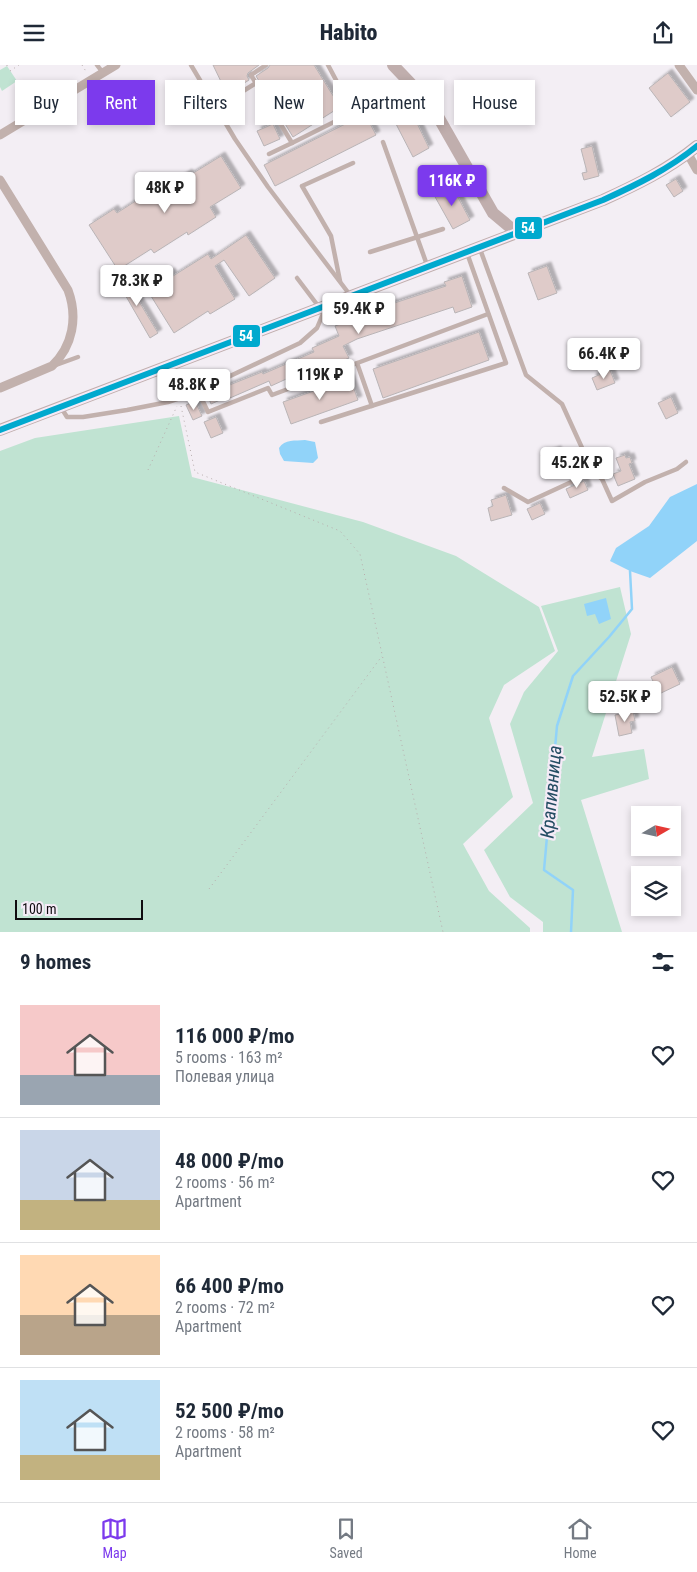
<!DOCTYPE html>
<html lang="en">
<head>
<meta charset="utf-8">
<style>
  :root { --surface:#fff; --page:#f2f2f3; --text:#1f2937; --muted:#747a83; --line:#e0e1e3; --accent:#7c3aed }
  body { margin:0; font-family:"Roboto Condensed",sans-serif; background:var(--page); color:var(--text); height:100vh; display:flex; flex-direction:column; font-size:19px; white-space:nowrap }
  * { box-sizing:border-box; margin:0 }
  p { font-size:16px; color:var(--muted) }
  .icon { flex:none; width:28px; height:28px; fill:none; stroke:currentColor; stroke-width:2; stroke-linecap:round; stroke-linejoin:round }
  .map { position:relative; height:867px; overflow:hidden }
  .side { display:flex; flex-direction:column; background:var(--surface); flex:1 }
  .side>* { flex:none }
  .hud { position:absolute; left:15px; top:15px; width:668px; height:45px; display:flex; gap:10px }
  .needle { width:32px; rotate:81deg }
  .controls { position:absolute; left:631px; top:741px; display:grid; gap:10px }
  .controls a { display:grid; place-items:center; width:50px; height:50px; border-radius:0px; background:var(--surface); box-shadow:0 2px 8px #0003; font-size:25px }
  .scale { position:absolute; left:15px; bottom:12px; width:128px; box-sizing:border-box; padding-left:5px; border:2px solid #100d10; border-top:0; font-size:14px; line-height:18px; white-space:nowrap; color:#100d10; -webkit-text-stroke:4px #f5ebf7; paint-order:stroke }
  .price { position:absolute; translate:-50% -42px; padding:0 11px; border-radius:5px; background:#fff; color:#222; font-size:16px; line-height:32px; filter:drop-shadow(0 1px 2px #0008) }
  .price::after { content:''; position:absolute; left:50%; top:30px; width:15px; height:11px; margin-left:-8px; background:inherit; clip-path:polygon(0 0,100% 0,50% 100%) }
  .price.active { background:var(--accent); color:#fff }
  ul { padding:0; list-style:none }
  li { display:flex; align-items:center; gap:15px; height:125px; padding:0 20px }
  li+li { border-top:1px solid var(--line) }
  li span { display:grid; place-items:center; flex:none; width:140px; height:100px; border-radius:0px; color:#555 }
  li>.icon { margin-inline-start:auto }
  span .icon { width:60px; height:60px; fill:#fffc; stroke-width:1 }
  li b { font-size:21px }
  h2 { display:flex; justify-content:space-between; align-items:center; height:60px; padding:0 20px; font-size:21px }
  .chip { padding:0 18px; border-radius:0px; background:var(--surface); box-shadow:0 2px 8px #0003; font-size:18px; line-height:45px }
  .chip.active { background:var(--accent); color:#fff }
  header { display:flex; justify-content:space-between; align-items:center; height:65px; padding:0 20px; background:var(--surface); font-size:22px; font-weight:800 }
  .tabs { display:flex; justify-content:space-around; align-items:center; height:70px; border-top:1px solid var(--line); background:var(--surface); font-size:14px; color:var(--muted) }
  .tabs a { display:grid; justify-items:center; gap:2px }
  .tabs .active { color:var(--accent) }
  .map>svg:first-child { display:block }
</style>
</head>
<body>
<header><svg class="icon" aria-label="menu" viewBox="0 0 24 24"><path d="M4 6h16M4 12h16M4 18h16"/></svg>Habito<svg class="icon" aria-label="share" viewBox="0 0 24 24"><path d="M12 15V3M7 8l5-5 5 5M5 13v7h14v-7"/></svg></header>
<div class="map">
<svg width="697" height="867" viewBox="0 0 697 867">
  <defs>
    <filter id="shadow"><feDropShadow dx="4" dy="-4" stdDeviation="1" flood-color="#0004"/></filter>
  </defs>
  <rect width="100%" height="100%" fill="#f3eef4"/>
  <g fill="#c0e3d2">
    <path d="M7,1L17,16L2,26L0,22V5Z"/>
    <path d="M179,351L192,412L363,457L456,491L539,542L555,586L504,620L489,653L513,732L463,779L489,826L530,863V867H0V386L35,373Z"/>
    <path d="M620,522L631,569L592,692L644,684L649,714L581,735L622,867H543V857L510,832L484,785L533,738L510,659L524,627L558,586L541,541Z"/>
  </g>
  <g fill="#91d3f9">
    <path d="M305,375L315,377L318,393L313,398L284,396L280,389L279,383C285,374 295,376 305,375Z"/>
    <path d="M697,419V476L650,513L630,506L610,496L616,483L649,461L670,432Z"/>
    <path d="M606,533L611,554L599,559L595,549L587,551L584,539Z"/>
  </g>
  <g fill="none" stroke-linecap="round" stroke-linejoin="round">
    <path stroke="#91d3f9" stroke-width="2.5" d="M571,867L573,825L544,805L557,661L573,611L609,572L632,544L630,506"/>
  </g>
  <g fill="#dfcbc9" stroke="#b9b4b6" filter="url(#shadow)">
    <path d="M213,0H259L248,8L247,11L249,15L227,29Z"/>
    <path d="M270,0H314L340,42L293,72L256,11L268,3Z"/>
    <path d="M668,8L690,37L671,52L649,23Z"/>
    <path d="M365,49L376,70L275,121L264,100Z"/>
    <path d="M413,50L429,83L413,92L396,59Z"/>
    <path d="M273,59L280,74L264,81L257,66Z"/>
    <path d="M592,81L599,111L584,115L582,108L587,107L581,84Z"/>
    <path d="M221,91L241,123L210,142L216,152L188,170L187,167L154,188L151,184L118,205L89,160L114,144L117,148L151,126L154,130L188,108L190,110Z"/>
    <path d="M676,114L683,126L674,132L666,120Z"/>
    <path d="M452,121L470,155L453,164L434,130Z"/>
    <path d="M246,170L275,213L249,231L224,195L215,201L235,234L210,249L208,246L174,268L146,223L171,207L173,211L208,189L211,194Z"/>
    <path d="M547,201L557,228L538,235L528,208Z"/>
    <path d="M123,210L158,268L150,273L116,214Z"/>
    <path d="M462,211L472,242L455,248L453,242L357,274L343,281L349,293L322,305L319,299L271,321L269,316L230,333L229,331L211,339L207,329L262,307L263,309L314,287L312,283L339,271L335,261L353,254L352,252L446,221L444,217Z"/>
    <path d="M479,267L489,295L383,333L373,304Z"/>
    <path d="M610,305L615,318L597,325L592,313Z"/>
    <path d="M350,313L358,335L291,359L283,337Z"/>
    <path d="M671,332L678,348L666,354L658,338Z"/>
    <path d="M195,336L202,351L193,355L186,340Z"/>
    <path d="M216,352L223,368L211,373L204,357Z"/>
    <path d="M557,385L561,397L546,403L541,390Z"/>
    <path d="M625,390L626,393L630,392L632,398L629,399L635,414L618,421L613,409L621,406L616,393Z"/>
    <path d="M584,416L588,425L570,433L566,424Z"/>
    <path d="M506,430L512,450L491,456L488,443L493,441L491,435Z"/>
    <path d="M540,438L545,449L532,455L527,444Z"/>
    <path d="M672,602L680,619L659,629L651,612Z"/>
    <path d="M633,646L635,656L630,657L632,668L619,671L615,650Z"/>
  </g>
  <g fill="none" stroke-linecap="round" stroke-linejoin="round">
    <g stroke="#b8adad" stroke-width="1" stroke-dasharray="1 4" stroke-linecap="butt">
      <path d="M7,0V1"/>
      <path d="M82,0L87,8"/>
      <path d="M10,6L19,0"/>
      <path d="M181,341L195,407L340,466L360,489L443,867"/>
      <path d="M148,405L177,341"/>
      <path d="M209,824L382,591"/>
    </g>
    <g stroke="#c2b1ad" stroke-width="4.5">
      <path d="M97,0L103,8"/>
      <path d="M191,0L235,74L268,122L350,230"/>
      <path d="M266,0L251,10L292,78L269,89"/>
      <path d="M328,0L353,47"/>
      <path d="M232,33L256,18"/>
      <path d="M383,77L427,200"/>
      <path d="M292,78L376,36"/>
      <path d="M480,184L526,310L562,339L593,407L528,437L504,423"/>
      <path d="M370,187L443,164"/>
      <path d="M297,213L319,242"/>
      <path d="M340,216L331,171L302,121L353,98"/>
      <path d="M357,298L372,341"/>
      <path d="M56,300L78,292"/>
      <path d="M198,326L208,347L268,323L272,330L488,249"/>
      <path d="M62,344L67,352H83L127,345L168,337L192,329L300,278L317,263L325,244"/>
      <path d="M321,357L506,298L467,188"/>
      <path d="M593,407L602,414L612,436L645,417L677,404L686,397"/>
    </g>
    <g stroke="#c2b1ad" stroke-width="9">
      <path d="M679,0L697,25"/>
      <path d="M0,70L116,0"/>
      <path d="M688,89L697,105"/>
      <path d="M0,115L68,225C78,252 73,281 52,301L0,323"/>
    </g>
    <g stroke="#c0aead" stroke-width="12">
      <path d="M393,0L432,41L493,148L517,168"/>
      <path d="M0,365L603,135C636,120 669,104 697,81"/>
    </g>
    <defs>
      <path id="bus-1" d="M0,365L603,135C636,120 669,104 697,81"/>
    </defs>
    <use href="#bus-1" stroke="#f5ebf7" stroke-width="10"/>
    <use href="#bus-1" stroke="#00a9ce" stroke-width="6"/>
  </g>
  <g text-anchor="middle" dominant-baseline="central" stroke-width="4.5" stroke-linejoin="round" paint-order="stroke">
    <g font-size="19" font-style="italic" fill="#244d63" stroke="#f5ebf7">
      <text transform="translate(551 727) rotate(-85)">Крапивница</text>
    </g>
  </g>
  <g stroke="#f5ebf7" stroke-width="2">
    <rect x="514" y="151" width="29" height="24" rx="5" fill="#00a9ce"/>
    <rect x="232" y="259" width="29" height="24" rx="5" fill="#00a9ce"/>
  </g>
  <g font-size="14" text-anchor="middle" font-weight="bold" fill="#fff">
    <text x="528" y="168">54</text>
    <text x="246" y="276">54</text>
  </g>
</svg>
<div class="controls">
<a><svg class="needle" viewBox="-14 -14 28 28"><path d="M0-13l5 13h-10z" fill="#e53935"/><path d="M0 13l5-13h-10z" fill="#747a83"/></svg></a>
<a><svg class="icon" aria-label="layers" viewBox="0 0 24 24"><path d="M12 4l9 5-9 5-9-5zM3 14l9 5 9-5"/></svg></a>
</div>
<div class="scale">100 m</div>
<b class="price active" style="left:452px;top:142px">116K ₽</b>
<b class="price" style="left:165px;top:149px">48K ₽</b>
<b class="price" style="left:137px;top:242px">78.3K ₽</b>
<b class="price" style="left:359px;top:270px">59.4K ₽</b>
<b class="price" style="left:604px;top:315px">66.4K ₽</b>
<b class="price" style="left:320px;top:336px">119K ₽</b>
<b class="price" style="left:194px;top:346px">48.8K ₽</b>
<b class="price" style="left:577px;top:424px">45.2K ₽</b>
<b class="price" style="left:625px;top:658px">52.5K ₽</b>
<div class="hud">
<a class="chip">Buy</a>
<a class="chip active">Rent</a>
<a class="chip">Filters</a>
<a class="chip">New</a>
<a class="chip">Apartment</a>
<a class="chip">House</a>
</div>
</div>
<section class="side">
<h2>9 homes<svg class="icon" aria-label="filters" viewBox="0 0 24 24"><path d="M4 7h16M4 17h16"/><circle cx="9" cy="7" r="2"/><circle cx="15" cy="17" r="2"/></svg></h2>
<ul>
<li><span style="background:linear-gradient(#f6c9c9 70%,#9aa5b1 0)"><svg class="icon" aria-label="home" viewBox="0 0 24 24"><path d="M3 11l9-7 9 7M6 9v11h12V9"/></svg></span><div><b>116 000 ₽/mo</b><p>5 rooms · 163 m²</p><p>Полевая улица</p></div><svg class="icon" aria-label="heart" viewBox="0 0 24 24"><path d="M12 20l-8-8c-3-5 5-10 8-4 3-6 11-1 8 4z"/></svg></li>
<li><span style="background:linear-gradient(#c9d6e8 70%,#c2b280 0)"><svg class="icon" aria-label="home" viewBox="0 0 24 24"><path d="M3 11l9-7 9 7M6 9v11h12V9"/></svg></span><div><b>48 000 ₽/mo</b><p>2 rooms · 56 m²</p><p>Apartment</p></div><svg class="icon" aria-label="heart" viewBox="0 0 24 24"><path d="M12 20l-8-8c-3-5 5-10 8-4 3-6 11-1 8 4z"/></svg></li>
<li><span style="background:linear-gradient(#ffd9b3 60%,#b9a48a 0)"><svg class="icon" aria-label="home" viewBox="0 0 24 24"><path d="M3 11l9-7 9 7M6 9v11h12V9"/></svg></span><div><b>66 400 ₽/mo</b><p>2 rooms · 72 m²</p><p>Apartment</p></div><svg class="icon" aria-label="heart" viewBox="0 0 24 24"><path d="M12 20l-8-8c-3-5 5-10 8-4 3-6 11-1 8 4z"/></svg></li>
<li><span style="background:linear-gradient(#bfe0f5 75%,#c2b280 0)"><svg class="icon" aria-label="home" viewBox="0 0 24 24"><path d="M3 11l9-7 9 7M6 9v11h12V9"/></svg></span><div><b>52 500 ₽/mo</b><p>2 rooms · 58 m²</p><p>Apartment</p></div><svg class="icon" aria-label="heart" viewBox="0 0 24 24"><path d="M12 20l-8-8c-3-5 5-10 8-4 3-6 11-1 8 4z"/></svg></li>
</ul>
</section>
<nav class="tabs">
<a class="active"><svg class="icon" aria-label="map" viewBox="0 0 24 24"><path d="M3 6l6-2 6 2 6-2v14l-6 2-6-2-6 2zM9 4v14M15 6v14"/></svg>Map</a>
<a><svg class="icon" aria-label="saved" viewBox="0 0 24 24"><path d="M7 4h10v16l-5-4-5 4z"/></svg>Saved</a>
<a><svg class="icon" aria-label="home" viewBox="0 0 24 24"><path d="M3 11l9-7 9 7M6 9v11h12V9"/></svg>Home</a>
</nav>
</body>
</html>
